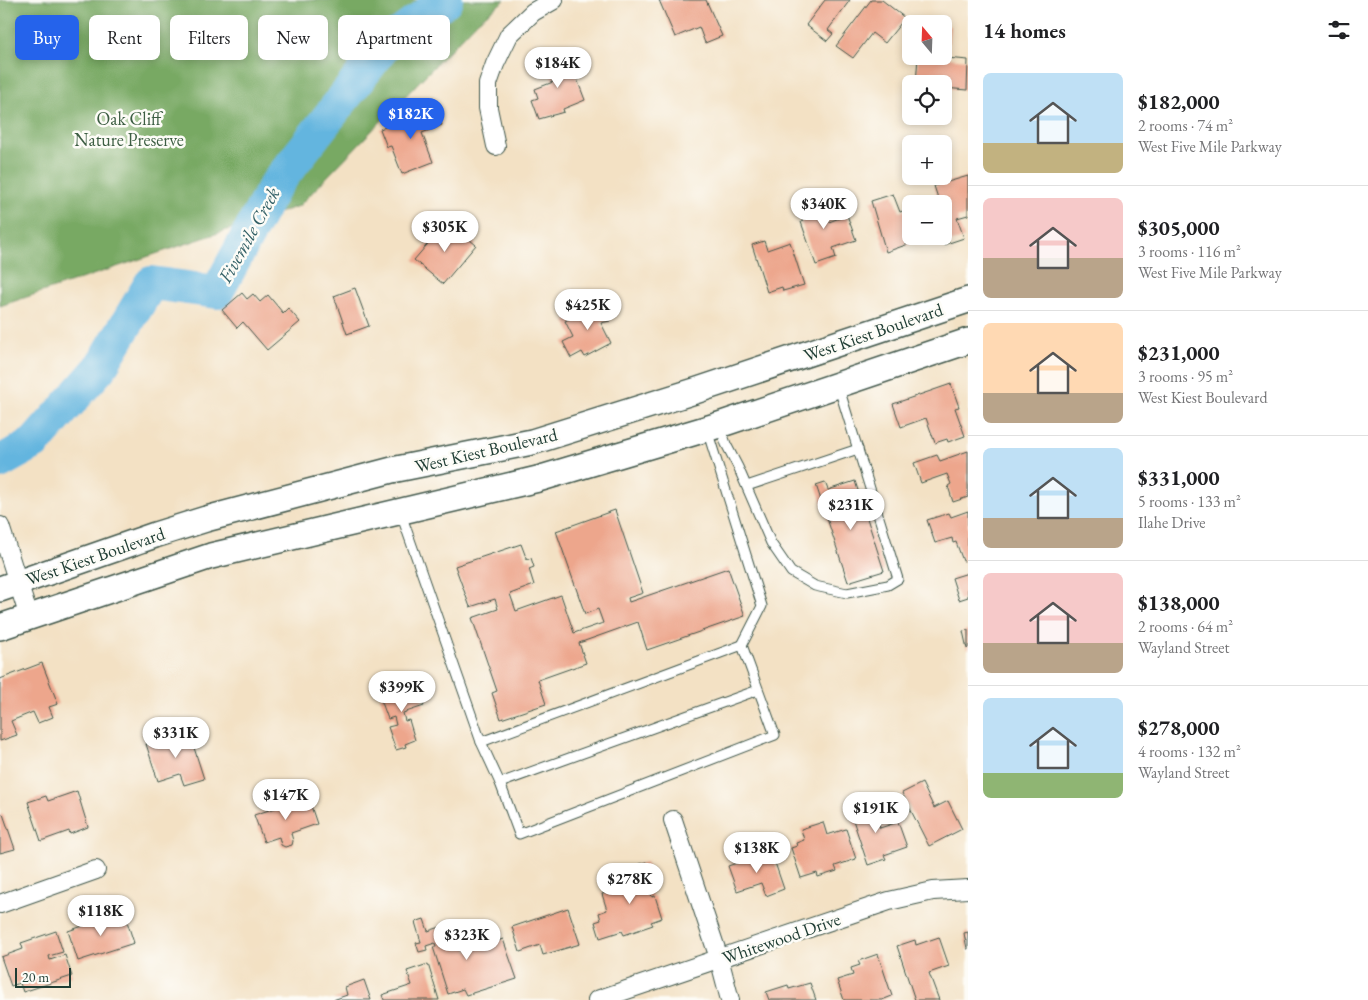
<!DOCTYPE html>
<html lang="en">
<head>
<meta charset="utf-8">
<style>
  :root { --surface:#fff; --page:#f2f2f2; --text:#202124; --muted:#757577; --line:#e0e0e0; --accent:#2563eb }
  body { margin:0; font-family:"EB Garamond",serif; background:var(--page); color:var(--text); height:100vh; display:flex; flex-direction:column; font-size:19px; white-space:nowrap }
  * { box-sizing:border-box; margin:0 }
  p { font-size:16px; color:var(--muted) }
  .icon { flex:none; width:28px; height:28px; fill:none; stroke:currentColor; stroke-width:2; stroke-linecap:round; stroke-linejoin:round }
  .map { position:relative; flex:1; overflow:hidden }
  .details { display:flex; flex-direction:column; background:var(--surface); width:400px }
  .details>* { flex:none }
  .hud { position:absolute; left:15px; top:15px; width:475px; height:45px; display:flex; gap:10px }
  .needle { width:32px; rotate:341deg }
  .buttons { position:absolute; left:902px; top:15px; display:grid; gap:10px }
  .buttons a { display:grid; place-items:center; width:50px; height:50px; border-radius:8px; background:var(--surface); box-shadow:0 2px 8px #0003; font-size:25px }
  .scale { position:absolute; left:15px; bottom:12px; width:56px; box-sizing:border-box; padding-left:5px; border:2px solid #1f3d34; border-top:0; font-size:14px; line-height:18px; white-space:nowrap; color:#1f3d34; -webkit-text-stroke:4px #fdfcf7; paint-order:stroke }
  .price { position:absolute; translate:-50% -42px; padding:0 11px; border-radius:18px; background:#fff; color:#222; font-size:16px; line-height:32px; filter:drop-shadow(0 1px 2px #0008) }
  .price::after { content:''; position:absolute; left:50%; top:30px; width:15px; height:11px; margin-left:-8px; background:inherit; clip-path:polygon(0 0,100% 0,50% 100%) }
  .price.current { background:var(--accent); color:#fff }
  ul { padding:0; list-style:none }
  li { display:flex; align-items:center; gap:15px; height:125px; padding:0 15px }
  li+li { border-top:1px solid var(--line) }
  li span { display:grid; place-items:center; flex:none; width:140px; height:100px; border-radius:8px; color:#555 }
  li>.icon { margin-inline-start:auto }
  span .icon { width:60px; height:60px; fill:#fffc; stroke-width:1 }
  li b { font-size:21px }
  h2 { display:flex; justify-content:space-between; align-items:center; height:60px; padding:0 15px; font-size:21px }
  .tag { padding:0 18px; border-radius:8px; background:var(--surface); box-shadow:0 2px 8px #0003; font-size:18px; line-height:45px }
  .tag.current { background:var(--accent); color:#fff }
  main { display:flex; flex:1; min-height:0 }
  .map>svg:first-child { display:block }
</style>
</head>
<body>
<main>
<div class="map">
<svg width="968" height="1000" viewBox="0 0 968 1000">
  <rect width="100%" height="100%" fill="#fdfcf7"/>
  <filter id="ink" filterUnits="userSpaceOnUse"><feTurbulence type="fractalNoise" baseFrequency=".02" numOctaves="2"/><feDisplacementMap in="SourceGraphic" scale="10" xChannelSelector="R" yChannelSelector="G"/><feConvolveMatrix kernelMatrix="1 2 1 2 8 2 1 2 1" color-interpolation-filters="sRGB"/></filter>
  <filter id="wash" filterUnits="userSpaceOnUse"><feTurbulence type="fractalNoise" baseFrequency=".0096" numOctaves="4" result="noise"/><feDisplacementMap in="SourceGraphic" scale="20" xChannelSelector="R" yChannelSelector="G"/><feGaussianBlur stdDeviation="1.12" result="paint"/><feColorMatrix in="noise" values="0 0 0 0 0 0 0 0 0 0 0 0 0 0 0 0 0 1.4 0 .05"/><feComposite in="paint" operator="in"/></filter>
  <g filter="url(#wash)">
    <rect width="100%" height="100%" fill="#f3e1c4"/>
    <path fill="#78a963" stroke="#4c734c" d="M0,0H505L478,21L299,206L0,306Z"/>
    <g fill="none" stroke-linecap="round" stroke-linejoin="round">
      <path stroke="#64b5df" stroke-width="34" d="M0,462L34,443L100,368L151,283L217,292L274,187L385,45L446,0"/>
    </g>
    <g id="blocks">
      <g fill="#eda68c">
        <path d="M659,0H706L722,36L705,43L699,27L675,37Z"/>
        <path d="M825,0H850L828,30L833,34L827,41L806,25Z"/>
        <path d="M871,0H882L905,18L885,43L872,33L853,58L836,46Z"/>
        <path d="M944,26H950L947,58L968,60L967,90L944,88V84H916L918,56H944Z"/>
        <path d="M567,53L585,100L563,109L564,112L539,119L532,100L538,98L535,89L553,82L546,61Z"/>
        <path d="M435,108L442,125L422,133L433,162L402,174L391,146L387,147L380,129Z"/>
        <path d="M968,176V215L957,218L964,238L943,245L941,236H944V204H931L930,201L938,198L934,186Z"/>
        <path d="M893,194L900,212L911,208V236H916L917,241L886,252L871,201Z"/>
        <path d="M820,195L829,222L847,215L856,240L833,248L836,258L816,265L801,222L803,221L797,203Z"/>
        <path d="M451,224L476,245L443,284L414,260L438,232L442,235Z"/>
        <path d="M764,241L767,250L790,242L804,285L783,291L782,287L767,292L752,245Z"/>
        <path d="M355,288L369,326L347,334L334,296Z"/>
        <path d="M242,293L247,299L253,294L260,302L268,295L283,313L288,308L300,322L267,350L243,322L237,328L222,310Z"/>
        <path d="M604,300L613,316L610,318V321L601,323L611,343L585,357L582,352L571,358L563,342L573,337L565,321Z"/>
        <path d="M951,384L959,407L955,408L965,436L948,442L947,439L935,443L926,418L901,427L893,404Z"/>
        <path d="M968,451V497L953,502L948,486L951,484L947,474L921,483L914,463L937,455L940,461Z"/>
        <path d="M855,481L884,571L848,582L816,485L825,482L828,490Z"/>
        <path d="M615,510L643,593L628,598L629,602L728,568L745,616L647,650L638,622L579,643L586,663L538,680L546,704L501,719L492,693L497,691L472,618L498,609L495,599L470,607L455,566L521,544L527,560L531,558L534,567L529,569L534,585L510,594L516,611L561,595L574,633L603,623L598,609L585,614L556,531Z"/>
        <path d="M968,511V560L963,561L956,542L953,543L952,538L935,543L927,520L949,513L951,517Z"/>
        <path d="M968,573V597L959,600L952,578Z"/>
        <path d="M968,630V648L967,649L963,631Z"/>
        <path d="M42,663L58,704L49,707L53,717L38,723L33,712L11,721L17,735L0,741V679Z"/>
        <path d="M417,684L424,706L403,713L405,721L409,720L415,740L405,744L406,747L396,750L388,727L396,725L394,717L388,719L380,697L390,693L389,690L399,687L400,690Z"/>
        <path d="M189,732L204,779L184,785L180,774L158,781L146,744L165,738L166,740Z"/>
        <path d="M922,783L934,808L948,801L962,829L929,846L902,793Z"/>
        <path d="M77,791L88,827L70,834L69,831L41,841L28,802L46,796L48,801Z"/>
        <path d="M308,797L317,824L291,833L293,841L292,845L285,847L281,845L279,837L264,842L254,815Z"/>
        <path d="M871,800L880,828L898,822L907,847L884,855L886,859L868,865L849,808Z"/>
        <path d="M3,814L15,849L0,853V815Z"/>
        <path d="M823,822L827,835L846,829L856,859L835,866L837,871L818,877L817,873L801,878L791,848L797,846L796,843L804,840L801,829Z"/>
        <path d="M771,851L784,889L766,896L761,883L737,891L728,866Z"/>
        <path d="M646,862L654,887L649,888L652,897L655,896L662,918L651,922L653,925L624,935L622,931L600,938L595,922L601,920L599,913L607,910L602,894L629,886L624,869Z"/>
        <path d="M568,908L580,944L543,955L540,945L520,952L512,927Z"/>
        <path d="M124,912L134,943L78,961L68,931Z"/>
        <path d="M424,919L428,931L447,925L453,941H455L458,950L467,947L468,951L503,939L517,979L466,995L463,989L448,994L433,947H436L435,943L426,946L427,950L419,952L416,943L421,942L415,922Z"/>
        <path d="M56,931L63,952L49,956L50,960L65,955L72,976L23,992L20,983L11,986L1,957L23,949L21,943Z"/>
        <path d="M968,932V949H967L964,933Z"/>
        <path d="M939,937L949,966L929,973L939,1000H915L897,946L915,940L916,945Z"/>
        <path d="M878,954L892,996L882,1000H844L837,980L853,975L851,968L860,965L858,961Z"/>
        <path d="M428,964L439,1000H384L382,995L412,985L407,971Z"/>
        <path d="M364,980L371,1000H333L347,995L345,987Z"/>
        <path d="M810,983L816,1000H769L766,992L788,985L789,989Z"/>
      </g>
    </g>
  </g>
  <g filter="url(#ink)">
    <use href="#blocks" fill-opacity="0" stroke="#3f564a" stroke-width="1"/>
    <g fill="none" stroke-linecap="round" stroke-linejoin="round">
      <defs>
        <g id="service">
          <path d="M720,426L726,444L738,467L771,543L791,572L815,586L847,593L888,585L898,579L838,385"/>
          <path d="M747,486L858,449"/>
          <path d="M401,514L481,742L500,783L519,834L775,735L742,645L762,606L707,430"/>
          <path d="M481,742L742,645"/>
          <path d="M500,783L758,690"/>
        </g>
        <g id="minor">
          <path d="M496,146L488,108V84L495,64L509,35L533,12L554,0"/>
          <path d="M0,526L29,617"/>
          <path d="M673,820L719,958L730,1000"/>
          <path d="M0,904L96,870"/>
          <path d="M597,1000L889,901L933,891L968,889"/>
        </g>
        <g id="secondary">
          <path d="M0,589L155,535L206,519L392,470L532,442L698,390L968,300"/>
          <path d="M0,627L211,556L538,479L719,425L968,341"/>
        </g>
      </defs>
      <use href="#service" stroke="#3f564a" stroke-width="11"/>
      <use href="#minor" stroke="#3f564a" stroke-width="20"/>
      <use href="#secondary" stroke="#3f564a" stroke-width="28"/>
      <use href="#service" stroke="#fff" stroke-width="9"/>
      <use href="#minor" stroke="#fff" stroke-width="18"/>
      <use href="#secondary" stroke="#fff" stroke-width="25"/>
    </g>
  </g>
  <g text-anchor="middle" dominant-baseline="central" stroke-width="5" stroke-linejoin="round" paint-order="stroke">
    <g font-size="18" fill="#3d5e43" stroke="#fdfcf7">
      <text x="129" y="118">Oak Cliff<tspan x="129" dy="21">Nature Preserve</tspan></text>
    </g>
    <g font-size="18" fill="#1f3d34" stroke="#fdfcf7">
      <text transform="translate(873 332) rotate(-19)">West Kiest Boulevard</text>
      <text transform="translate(486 450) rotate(-13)">West Kiest Boulevard</text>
      <text transform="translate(95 556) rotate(-19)">West Kiest Boulevard</text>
      <text transform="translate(781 938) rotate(-19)">Whitewood Drive</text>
    </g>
    <g font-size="19" font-style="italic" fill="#346167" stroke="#fdfcf7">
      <text transform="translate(249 235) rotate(-61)">Fivemile Creek</text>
    </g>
  </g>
</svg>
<div class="buttons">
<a><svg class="needle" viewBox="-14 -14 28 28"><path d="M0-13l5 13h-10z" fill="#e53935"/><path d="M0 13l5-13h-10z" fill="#757577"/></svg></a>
<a><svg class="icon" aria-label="locate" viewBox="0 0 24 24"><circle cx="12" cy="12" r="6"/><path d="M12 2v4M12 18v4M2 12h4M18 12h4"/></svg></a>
<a>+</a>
<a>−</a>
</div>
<div class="scale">20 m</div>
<b class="price" style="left:558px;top:89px">$184K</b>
<b class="price current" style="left:411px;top:140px">$182K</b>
<b class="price" style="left:824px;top:230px">$340K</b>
<b class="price" style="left:445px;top:253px">$305K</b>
<b class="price" style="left:588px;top:331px">$425K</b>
<b class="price" style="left:851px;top:531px">$231K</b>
<b class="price" style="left:402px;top:713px">$399K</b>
<b class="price" style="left:176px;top:759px">$331K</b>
<b class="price" style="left:286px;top:821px">$147K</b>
<b class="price" style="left:876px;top:834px">$191K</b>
<b class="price" style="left:757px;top:874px">$138K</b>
<b class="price" style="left:630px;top:905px">$278K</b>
<b class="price" style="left:101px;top:937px">$118K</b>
<b class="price" style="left:467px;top:961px">$323K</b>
<div class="hud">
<a class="tag current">Buy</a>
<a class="tag">Rent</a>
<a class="tag">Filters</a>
<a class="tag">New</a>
<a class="tag">Apartment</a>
</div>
</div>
<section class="details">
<h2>14 homes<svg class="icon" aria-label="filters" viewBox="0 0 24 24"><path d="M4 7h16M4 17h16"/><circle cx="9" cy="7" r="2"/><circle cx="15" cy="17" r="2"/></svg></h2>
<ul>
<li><span style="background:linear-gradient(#bfe0f5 70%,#c2b280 0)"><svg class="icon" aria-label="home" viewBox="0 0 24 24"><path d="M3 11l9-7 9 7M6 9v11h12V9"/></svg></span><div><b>$182,000</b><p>2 rooms · 74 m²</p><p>West Five Mile Parkway</p></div></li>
<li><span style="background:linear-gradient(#f6c9c9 60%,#b9a48a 0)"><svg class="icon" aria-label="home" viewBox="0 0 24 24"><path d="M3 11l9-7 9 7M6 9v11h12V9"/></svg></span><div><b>$305,000</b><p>3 rooms · 116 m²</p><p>West Five Mile Parkway</p></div></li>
<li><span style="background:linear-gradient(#ffd9b3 70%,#b9a48a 0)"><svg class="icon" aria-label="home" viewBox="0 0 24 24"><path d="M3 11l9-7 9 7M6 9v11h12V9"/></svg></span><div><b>$231,000</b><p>3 rooms · 95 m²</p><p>West Kiest Boulevard</p></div></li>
<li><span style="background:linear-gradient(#bfe0f5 70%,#b9a48a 0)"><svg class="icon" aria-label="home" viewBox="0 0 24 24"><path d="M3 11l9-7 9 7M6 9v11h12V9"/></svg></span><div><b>$331,000</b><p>5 rooms · 133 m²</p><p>Ilahe Drive</p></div></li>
<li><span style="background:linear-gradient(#f6c9c9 70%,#b9a48a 0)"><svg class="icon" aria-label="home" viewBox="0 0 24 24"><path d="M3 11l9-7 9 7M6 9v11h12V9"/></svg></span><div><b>$138,000</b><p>2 rooms · 64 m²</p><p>Wayland Street</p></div></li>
<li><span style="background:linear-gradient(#bfe0f5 75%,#8fb573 0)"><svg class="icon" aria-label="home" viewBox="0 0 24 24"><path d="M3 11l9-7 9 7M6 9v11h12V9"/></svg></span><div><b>$278,000</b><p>4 rooms · 132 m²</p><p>Wayland Street</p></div></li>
</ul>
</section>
</main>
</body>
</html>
